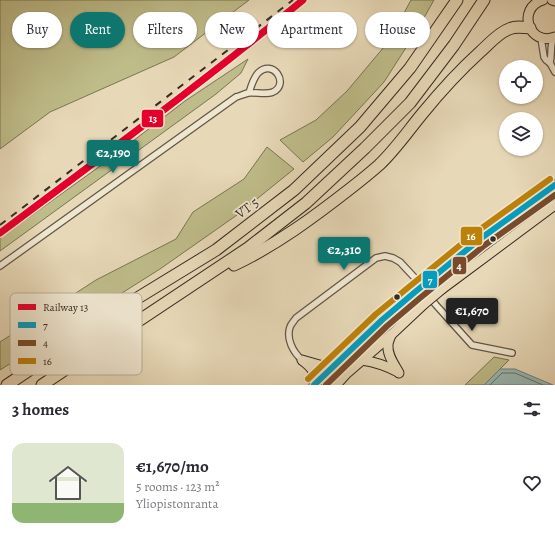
<!DOCTYPE html>
<html lang="en">
<head>
<meta charset="utf-8">
<style>
  :root { --surface:#fff; --page:#f2f2f3; --text:#2b2b33; --muted:#7c7c81; --accent:#0f766e }
  body { margin:0; font-family:Alegreya,serif; background:var(--page); color:var(--text); height:100vh; display:flex; flex-direction:column; font-size:15px; white-space:nowrap }
  * { box-sizing:border-box; margin:0 }
  p { font-size:13px; color:var(--muted) }
  .icon { flex:none; width:22px; height:22px; fill:none; stroke:currentColor; stroke-width:2; stroke-linecap:round; stroke-linejoin:round }
  .map { position:relative; height:385px; overflow:hidden }
  .details { display:flex; flex-direction:column; background:var(--surface); flex:1 }
  .details>* { flex:none }
  .top-card { position:absolute; left:12px; top:12px; width:531px; height:36px; display:flex; gap:8px }
  .buttons { position:absolute; left:499px; top:60px; display:grid; gap:8px }
  .buttons a { display:grid; place-items:center; width:44px; height:44px; border-radius:50%; background:var(--surface); box-shadow:0 1px 3px #0004; font-size:20px }
  .price { position:absolute; translate:-50% -34px; padding:0 9px; border-radius:4px; background:var(--accent); color:#fff; font-size:13px; line-height:26px; filter:drop-shadow(0 1px 2px #0008) }
  .price::after { content:''; position:absolute; left:50%; top:24px; width:12px; height:9px; margin-left:-6px; background:inherit; clip-path:polygon(0 0,100% 0,50% 100%) }
  .price.selected { background:#222; color:#fff }
  ul { padding:0; list-style:none }
  li { display:flex; align-items:center; gap:12px; height:100px; padding:0 12px }
  li span { display:grid; place-items:center; flex:none; width:112px; height:80px; border-radius:12px; color:#555 }
  li>.icon { margin-inline-start:auto }
  span .icon { width:48px; height:48px; fill:#fffc; stroke-width:1 }
  li b { font-size:17px }
  h2 { display:flex; justify-content:space-between; align-items:center; height:48px; padding:0 12px; font-size:17px }
  .pill { padding:0 14px; border-radius:18px; background:var(--surface); box-shadow:0 1px 3px #0004; font-size:14px; line-height:36px }
  .pill.selected { background:var(--accent); color:#fff }
  .map>svg:first-child { display:block }
</style>
</head>
<body>
<div class="map">
<svg width="555" height="385" viewBox="0 0 555 385">
  <rect width="100%" height="100%" fill="#e7d8b7"/>
  <filter id="stains"><feTurbulence type="fractalNoise" baseFrequency=".005" numOctaves="4"/><feColorMatrix values="0 0 0 0 .2 0 0 0 0 .09 0 0 0 0 .02 0 0 0 .5 -.17"/></filter>
  <radialGradient id="worn" r=".72"><stop offset=".6" stop-color="#630" stop-opacity="0"/><stop offset="1" stop-color="#630" stop-opacity=".3"/></radialGradient>
  <g fill="#bebc89" stroke="#7a7456">
    <path d="M0,0H249L174,57L50,112L0,149Z"/>
    <path d="M411,0H434L416,32L384,82L333,137L303,162L280,140L316,120L347,91L389,41Z"/>
    <path d="M248,59L241,73L216,94L0,251V238L103,164L185,101Z"/>
    <path d="M267,147L294,169L237,215L160,269L0,370V342L96,280L176,239L193,212L244,179Z"/>
    <path d="M494,357L509,360L484,385H465Z"/>
  </g>
  <path fill="#98b9b5" stroke="#71807a" d="M500,369H515L553,385H484Z"/>
  <g fill="none" stroke-linecap="round" stroke-linejoin="round">
    <path stroke="#67726c" stroke-width="1" d="M490,385L502,373H515L543,385"/>
    <defs>
      <g id="street">
        <path d="M541,38L544,57L546,60L550,63L555,72"/>
        <path d="M550,63C552,54 550,48 553,38"/>
        <path d="M0,266L236,97C240,96 244,94 248,93C256,92 266,95 273,92C290,84 273,58 258,73C253,79 251,86 249,93"/>
        <path d="M302,360C293,352 286,339 290,327C291,324 294,321 296,318L376,258L385,256L393,258L400,262L414,277L436,305L472,345L512,353"/>
      </g>
      <g id="primary">
        <path d="M543,0C516,8 529,47 555,37"/>
        <path d="M552,0L555,1"/>
        <path d="M432,278L480,239L555,185"/>
        <path d="M442,289L555,205"/>
        <path d="M391,335C390,338 388,342 388,345C387,355 394,364 399,373"/>
        <path d="M302,360L323,366H333"/>
        <path d="M362,360C375,362 387,366 398,372"/>
        <path d="M303,361C312,368 315,371 315,384"/>
        <path d="M314,385L382,320L415,292"/>
        <path d="M336,385L347,373L391,335L424,304"/>
      </g>
      <g id="highway">
        <path d="M234,265C276,245 314,217 351,188C360,181 370,173 379,165C395,150 408,131 422,114C440,92 459,71 480,52C489,44 498,33 509,29C515,26 522,27 530,28"/>
        <path d="M7,385L131,302L216,250L294,190L360,127L410,68L457,0"/>
        <path d="M42,385L248,248L306,203L365,148L410,103L454,45L484,0"/>
      </g>
    </defs>
    <use href="#street" stroke="#625647" stroke-width="8"/>
    <use href="#primary" stroke="#362b22" stroke-width="11"/>
    <use href="#highway" stroke="#362b22" stroke-width="13"/>
    <use href="#street" stroke="#efe6d0" stroke-width="5.5"/>
    <use href="#primary" stroke="#e7d8b7" stroke-width="9"/>
    <use href="#highway" stroke="#e7d8b7" stroke-width="11"/>
    <path stroke="#362b22" stroke-width="2" stroke-dasharray="7 7" stroke-linecap="butt" d="M0,225L293,0"/>
    <defs>
      <g id="primary-bridge">
        <path d="M415,292L432,278"/>
        <path d="M424,304L442,289"/>
      </g>
    </defs>
    <use href="#primary-bridge" stroke="#362b22" stroke-width="11" stroke-linecap="butt"/>
    <use href="#primary-bridge" stroke="#e7d8b7" stroke-width="9"/>
    <defs>
      <path id="bus-1" d="M314,385L382,320L415,292L480,239L555,185"/>
      <path id="bus-2" d="M326,385L387,326L420,298L485,245L555,195"/>
      <path id="bus-3" d="M308,379L376,314L410,286L475,233L550,179"/>
    </defs>
    <use href="#bus-1" stroke="#efe6d0" stroke-width="9"/>
    <use href="#bus-2" stroke="#efe6d0" stroke-width="9"/>
    <use href="#bus-3" stroke="#efe6d0" stroke-width="9"/>
    <use href="#bus-1" stroke="#059cbd" stroke-width="6"/>
    <use href="#bus-2" stroke="#7a4b2a" stroke-width="6"/>
    <use href="#bus-3" stroke="#bd810a" stroke-width="6"/>
    <defs>
      <path id="rail-1" d="M0,233C102,157 204,81 303,0"/>
    </defs>
    <use href="#rail-1" stroke="#efe6d0" stroke-width="10"/>
    <use href="#rail-1" stroke="#e4002b" stroke-width="7"/>
  </g>
  <g fill="#362b22" stroke="#efe6d0" stroke-width="1.5">
    <circle cx="493" cy="239" r="3.5"/>
    <circle cx="397" cy="297" r="3.5"/>
  </g>
  <g text-anchor="middle" dominant-baseline="central" stroke-width="3.5" stroke-linejoin="round" paint-order="stroke">
    <g font-size="14" fill="#362b22" stroke="#efe6d0">
      <text transform="translate(247 208) rotate(-37)">VT 5</text>
    </g>
  </g>
  <rect x="10" y="293" width="132" height="82" rx="6" fill="#efe6d0" stroke="#b8ae9c" stroke-width="1"/>
  <rect x="18" y="304" width="18" height="6" fill="#e4002b"/>
  <rect x="18" y="322" width="18" height="6" fill="#059cbd"/>
  <rect x="18" y="340" width="18" height="6" fill="#7a4b2a"/>
  <rect x="18" y="358" width="18" height="6" fill="#bd810a"/>
  <g font-size="11" fill="#362b22">
    <text x="43" y="311">Railway 13</text>
    <text x="43" y="329">7</text>
    <text x="43" y="347">4</text>
    <text x="43" y="365">16</text>
  </g>
  <g stroke="#efe6d0" stroke-width="1.5">
    <rect x="141" y="109" width="23" height="19" rx="4" fill="#e4002b"/>
    <rect x="460" y="226" width="23" height="20" rx="4" fill="#bd810a"/>
    <rect x="452" y="256" width="15" height="19" rx="4" fill="#7a4b2a"/>
    <rect x="422" y="270" width="16" height="19" rx="4" fill="#059cbd"/>
  </g>
  <g font-size="11" text-anchor="middle" font-weight="bold" fill="#fff">
    <text x="153" y="122">13</text>
    <text x="471" y="240">16</text>
    <text x="459" y="270">4</text>
    <text x="430" y="284">7</text>
  </g>
  <rect width="100%" height="100%" filter="url(#stains)"/>
  <rect width="100%" height="100%" fill="url(#worn)"/>
</svg>
<div class="buttons">
<a><svg class="icon" aria-label="locate" viewBox="0 0 24 24"><circle cx="12" cy="12" r="6"/><path d="M12 2v4M12 18v4M2 12h4M18 12h4"/></svg></a>
<a><svg class="icon" aria-label="layers" viewBox="0 0 24 24"><path d="M12 4l9 5-9 5-9-5zM3 14l9 5 9-5"/></svg></a>
</div>
<b class="price" style="left:113px;top:174px">€2,190</b>
<b class="price" style="left:344px;top:271px">€2,310</b>
<b class="price selected" style="left:472px;top:332px">€1,670</b>
<div class="top-card">
<a class="pill">Buy</a>
<a class="pill selected">Rent</a>
<a class="pill">Filters</a>
<a class="pill">New</a>
<a class="pill">Apartment</a>
<a class="pill">House</a>
</div>
</div>
<section class="details">
<h2>3 homes<svg class="icon" aria-label="filters" viewBox="0 0 24 24"><path d="M4 7h16M4 17h16"/><circle cx="9" cy="7" r="2"/><circle cx="15" cy="17" r="2"/></svg></h2>
<ul>
<li><span style="background:linear-gradient(#dfe7d0 75%,#8fb573 0)"><svg class="icon" aria-label="home" viewBox="0 0 24 24"><path d="M3 11l9-7 9 7M6 9v11h12V9"/></svg></span><div><b>€1,670/mo</b><p>5 rooms · 123 m²</p><p>Yliopistonranta</p></div><svg class="icon" aria-label="heart" viewBox="0 0 24 24"><path d="M12 20l-8-8c-3-5 5-10 8-4 3-6 11-1 8 4z"/></svg></li>
</ul>
</section>
</body>
</html>
